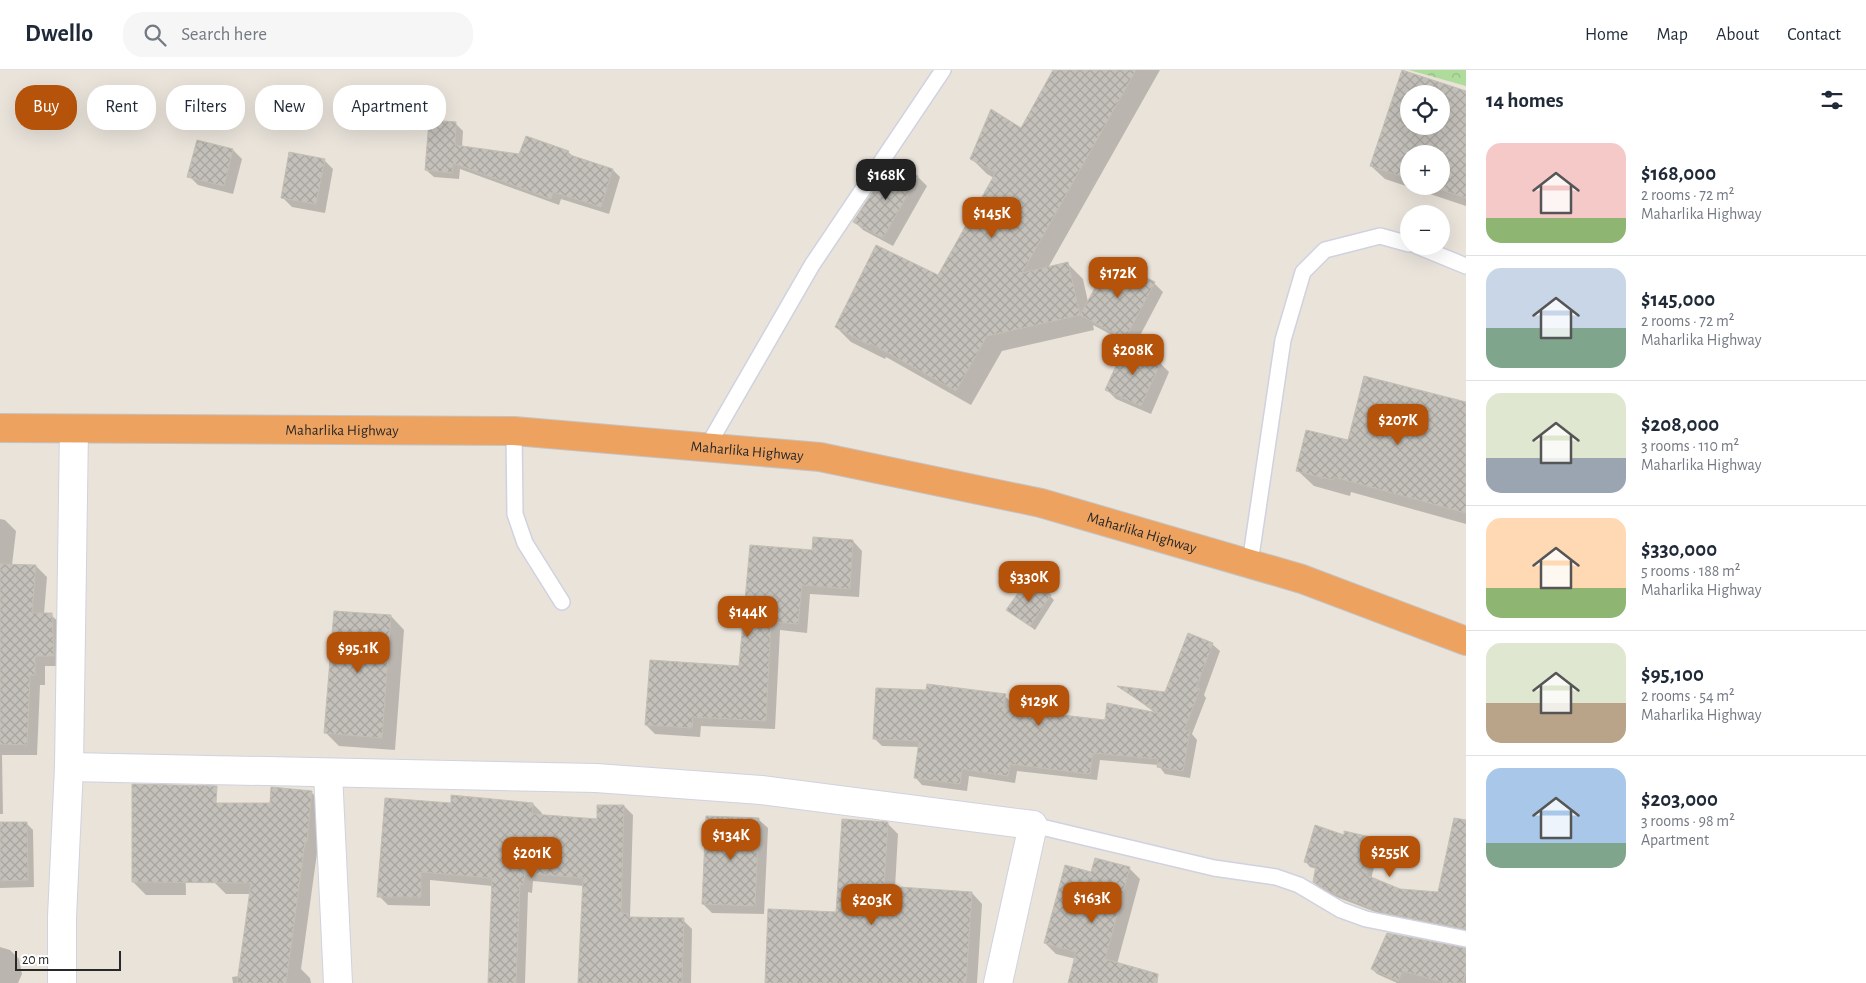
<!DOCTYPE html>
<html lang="en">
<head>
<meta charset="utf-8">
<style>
  :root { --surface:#fff; --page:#f6f6f7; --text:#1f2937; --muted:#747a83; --line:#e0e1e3; --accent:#b45309 }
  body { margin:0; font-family:"Alegreya Sans",sans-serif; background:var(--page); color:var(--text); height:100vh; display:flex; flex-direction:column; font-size:19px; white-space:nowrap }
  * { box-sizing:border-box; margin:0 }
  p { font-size:16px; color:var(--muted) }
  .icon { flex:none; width:28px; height:28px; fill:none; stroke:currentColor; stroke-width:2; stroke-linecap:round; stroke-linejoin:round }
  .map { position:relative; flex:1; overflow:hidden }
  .panel { display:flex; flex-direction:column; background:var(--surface); width:400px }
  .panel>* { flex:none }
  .guide { position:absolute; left:15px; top:15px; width:475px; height:45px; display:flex; gap:10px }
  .controls { position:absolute; left:1400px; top:15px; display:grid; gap:10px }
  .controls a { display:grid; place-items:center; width:50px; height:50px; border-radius:50%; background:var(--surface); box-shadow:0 5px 20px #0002; font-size:25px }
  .scale { position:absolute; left:15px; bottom:12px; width:106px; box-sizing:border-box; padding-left:5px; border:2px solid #282828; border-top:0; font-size:14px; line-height:18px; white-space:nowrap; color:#282828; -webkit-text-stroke:4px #fff; paint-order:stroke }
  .price { position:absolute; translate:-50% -42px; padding:0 11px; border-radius:10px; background:var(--accent); color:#fff; font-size:16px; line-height:32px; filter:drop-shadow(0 1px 2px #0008) }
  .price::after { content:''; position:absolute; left:50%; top:30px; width:15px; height:11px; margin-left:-8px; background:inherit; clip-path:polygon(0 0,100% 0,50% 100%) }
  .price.on { background:#222; color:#fff }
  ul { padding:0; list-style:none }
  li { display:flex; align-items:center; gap:15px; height:125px; padding:0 20px }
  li+li { border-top:1px solid var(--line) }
  li span { display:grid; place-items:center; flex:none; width:140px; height:100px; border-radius:15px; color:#555 }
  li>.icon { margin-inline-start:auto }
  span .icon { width:60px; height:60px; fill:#fffc; stroke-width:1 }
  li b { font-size:21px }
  h2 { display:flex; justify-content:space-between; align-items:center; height:60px; padding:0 20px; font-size:21px }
  .chip { padding:0 18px; border-radius:20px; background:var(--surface); box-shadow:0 5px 20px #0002; font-size:18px; line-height:45px }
  .chip.on { background:var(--accent); color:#fff }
  header { display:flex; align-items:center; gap:30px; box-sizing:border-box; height:70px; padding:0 25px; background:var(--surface); border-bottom:1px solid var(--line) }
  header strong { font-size:24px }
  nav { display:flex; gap:28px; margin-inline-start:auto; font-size:18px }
  .search { width:350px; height:45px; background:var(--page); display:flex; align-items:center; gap:12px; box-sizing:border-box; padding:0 18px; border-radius:20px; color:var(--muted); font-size:19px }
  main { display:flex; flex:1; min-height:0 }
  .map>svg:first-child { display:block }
</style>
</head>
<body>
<header>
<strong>Dwello</strong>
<div class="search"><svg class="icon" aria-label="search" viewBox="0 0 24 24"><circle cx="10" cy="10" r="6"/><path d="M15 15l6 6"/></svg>Search here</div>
<nav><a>Home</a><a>Map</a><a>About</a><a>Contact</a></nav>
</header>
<main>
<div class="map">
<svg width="1466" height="913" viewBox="0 0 1466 913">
  <defs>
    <pattern id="forest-crowns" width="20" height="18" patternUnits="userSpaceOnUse" patternTransform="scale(1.25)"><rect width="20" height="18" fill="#afdb9b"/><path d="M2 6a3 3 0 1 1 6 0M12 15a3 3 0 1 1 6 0" fill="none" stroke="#97bc86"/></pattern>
    <pattern id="building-cross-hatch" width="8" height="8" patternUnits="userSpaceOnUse" patternTransform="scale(1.25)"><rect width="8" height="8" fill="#c4c0ba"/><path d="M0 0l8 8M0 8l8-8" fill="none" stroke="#a8a5a0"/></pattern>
  </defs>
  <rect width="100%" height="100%" fill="#e9e3da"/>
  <path fill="url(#forest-crowns)" d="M1409,0H1466V16Z"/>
  <g fill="#0003" fill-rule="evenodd">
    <path d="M1055,0H1160L1048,198L1068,194L1083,209L1088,232L1154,213L1163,222L1134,277L1093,255L1094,260L1002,281L971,335L886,287L885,289L851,272L836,257L939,207L994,108L987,104L972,89L1021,60Z"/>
    <path d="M1403,1L1466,22V136L1385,109L1371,96ZM1409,24H1441V56H1409ZM1409,84H1441V116H1409Z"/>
    <path d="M456,54L463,61L462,77L520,85L568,82L574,87L613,100L620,107L609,144L561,129L559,135L460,99L459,109L434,107L426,100Z"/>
    <path d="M233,80L242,89L233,124L198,115L189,106Z"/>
    <path d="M324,90L333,99L325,143L292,137L283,128Z"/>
    <path d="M892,95L918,107L927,116L893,176L863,160L854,151Z"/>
    <path d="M1160,293L1169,302L1151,344L1116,329L1107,320Z"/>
    <path d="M1466,333V454L1351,422L1350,426L1314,416L1297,400L1349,372Z"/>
    <path d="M0,449L5,450L16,461L12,495L36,496L47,507L44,544L51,545L62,555L64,596H45V615H40L37,685H2L3,744H0Z"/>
    <path d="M853,471L862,481L859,527L810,524L807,563L780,560L775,659L701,656L700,667L655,664L646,655L741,597L813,481Z"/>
    <path d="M1050,526L1054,530L1035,560L1008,540Z"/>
    <path d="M391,546L404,560L395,680L339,676L326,663Z"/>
    <path d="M1212,574L1220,581L1204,625L1206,628L1192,664L1197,670L1190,708L1165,704L1158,695L1100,690L1097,710L1017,701L1015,713L969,706L967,721L922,715L915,707L919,677L882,676L874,668L1005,626L1012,633L1011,640L1106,651L1158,645L1120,617L1165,624Z"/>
    <path d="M311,722L323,734L319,784L317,783L301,899L310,908L311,913H233L232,907L239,906L250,824H226L214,812L271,735Z"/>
    <path d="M184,729L186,825H146L133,812Z"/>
    <path d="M452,734H533L542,743L541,746L598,750L624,736L633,745L630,847L683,850L692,859L691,913H579L584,816L533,811L532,823L528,822L525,913H489L493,816L430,810V836L388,835L379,826Z"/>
    <path d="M758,749L768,758L764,844L712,843L703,834Z"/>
    <path d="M0,753H26L33,760L34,817L0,818Z"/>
    <path d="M887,753L898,764L895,818L972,823L982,834L977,913H766L837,843Z"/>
    <path d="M1344,767L1374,770L1380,775L1371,809L1400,820L1439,823L1466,782V863L1391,848L1334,826L1320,818L1314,812L1317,799L1310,797L1305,791Z"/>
    <path d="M1129,798L1140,809L1117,894L1138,913H1069L1076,889L1056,884L1045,873L1092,804Z"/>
    <path d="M0,877L10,880L19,889L22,904L18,913H0Z"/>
    <path d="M1466,879V913H1397L1377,904L1372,899Z"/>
  </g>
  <g fill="url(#building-cross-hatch)" stroke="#c4bfb4" fill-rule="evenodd">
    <path d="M1053,0H1136L1022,203L1068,192L1080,245L987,266L956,321L870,273L869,275L835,257L876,175L938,205L996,102L970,89L991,39L1021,58Z"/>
    <path d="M1402,0L1466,21V128L1430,116H1441V84H1409V109L1370,96ZM1409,24H1441V56H1409Z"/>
    <path d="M429,50L456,52L455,75L519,84L526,66L569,81L567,84L613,99L601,137L553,122L551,129L453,93L452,103L425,100Z"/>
    <path d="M197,70L233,79L224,116L187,107Z"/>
    <path d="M289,82L325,89L316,134L281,128Z"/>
    <path d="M892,93L918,106L883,168L853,152Z"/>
    <path d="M1111,189L1155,212L1125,269L1080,245Z"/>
    <path d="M1125,276L1161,292L1141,336L1105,320Z"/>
    <path d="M1364,306L1466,332V443L1334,407L1333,410L1296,401L1306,360L1348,370Z"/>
    <path d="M813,467L853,470L850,519L802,515L798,554L771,552L766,651L693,647L692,658L645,655L650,590L739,596L750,475L812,480Z"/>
    <path d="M0,494L36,495L32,543H52L54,586H35V605H30L27,675L0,674Z"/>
    <path d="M1028,509L1051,525L1030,556L1006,540Z"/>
    <path d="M334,541L391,545L382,668L324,663Z"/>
    <path d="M1188,563L1213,573L1196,618L1200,619L1184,660L1190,661L1183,701L1157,697L1158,689L1093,683L1090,704L1010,694L1008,706L962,699L960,714L914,708L919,671L873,669L876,618L926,620L927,614L1006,624L1003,638L1105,650L1107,633L1158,643L1117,616L1165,622Z"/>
    <path d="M132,714L217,716L216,733H270L271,717L312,721L307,772H305L286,913H237L251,813L132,812Z"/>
    <path d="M451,725L533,733L532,744L597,749V735H624L621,843L628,844V847L684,848L682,913H578L583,808L525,803L523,815L520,814L516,913H488L492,808L421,802V827H377L385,728L451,733Z"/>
    <path d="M706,746L759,748L755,836L702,834Z"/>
    <path d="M1454,748L1466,750V859L1384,843L1328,821L1313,812L1316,795L1304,792L1315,755L1344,765V761L1375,768L1366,805L1400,819L1438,822Z"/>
    <path d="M842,749L888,752L884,816L972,822L966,913H765L768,839L836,842Z"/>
    <path d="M0,752H27L28,810L0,811Z"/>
    <path d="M1095,788L1130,797L1105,889L1158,904L1157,913H1068L1076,882L1044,873L1065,795L1091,802Z"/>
    <path d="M1387,863L1466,878V901L1463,913H1445L1403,901L1398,911L1371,899Z"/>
  </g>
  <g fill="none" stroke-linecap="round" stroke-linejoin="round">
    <defs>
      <g id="lane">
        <path d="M1417,176L1466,196"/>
        <path d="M514,361L515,444L525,473L562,532"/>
        <path d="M707,377L812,195L943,0"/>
        <path d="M1250,493L1283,270L1303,202L1325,180L1380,166L1409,174"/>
        <path d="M1033,755L1214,798L1276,807L1299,815L1341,840L1366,849L1466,869"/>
      </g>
      <g id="street">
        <path d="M69,697L596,708L761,720L1033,755L998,913"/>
        <path d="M328,703L338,913"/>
        <path d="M62,913V847L69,697L74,359"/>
      </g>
      <g id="highway">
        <path id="s1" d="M0,358L514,361L820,387L1041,433L1302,509L1466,571"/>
      </g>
    </defs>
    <use href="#lane" stroke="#d0d2df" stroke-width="18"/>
    <use href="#street" stroke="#d0d2df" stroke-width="30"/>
    <use href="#highway" stroke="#c3c3c3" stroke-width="30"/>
    <use href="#lane" stroke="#fff" stroke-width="15"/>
    <use href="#street" stroke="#fff" stroke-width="28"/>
    <use href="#highway" stroke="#eea260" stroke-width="28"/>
  </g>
  <g text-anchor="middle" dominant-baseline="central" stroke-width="4" stroke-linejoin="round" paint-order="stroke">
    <g font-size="15" fill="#282828" stroke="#fff">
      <text stroke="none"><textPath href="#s1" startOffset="342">Maharlika Highway</textPath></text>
      <text stroke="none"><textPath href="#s1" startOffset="748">Maharlika Highway</textPath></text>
      <text stroke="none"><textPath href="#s1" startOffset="1152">Maharlika Highway</textPath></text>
    </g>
  </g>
</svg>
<div class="controls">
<a><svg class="icon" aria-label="locate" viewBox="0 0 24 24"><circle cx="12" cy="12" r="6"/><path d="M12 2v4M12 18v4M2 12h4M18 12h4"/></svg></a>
<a>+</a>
<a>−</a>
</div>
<div class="scale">20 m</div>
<b class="price on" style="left:886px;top:131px">$168K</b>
<b class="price" style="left:992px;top:169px">$145K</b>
<b class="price" style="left:1118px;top:229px">$172K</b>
<b class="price" style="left:1133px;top:306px">$208K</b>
<b class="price" style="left:1398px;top:376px">$207K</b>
<b class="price" style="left:1029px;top:533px">$330K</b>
<b class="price" style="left:748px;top:568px">$144K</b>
<b class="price" style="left:358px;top:604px">$95.1K</b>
<b class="price" style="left:1039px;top:657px">$129K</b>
<b class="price" style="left:731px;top:791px">$134K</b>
<b class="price" style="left:1390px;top:808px">$255K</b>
<b class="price" style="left:532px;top:809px">$201K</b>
<b class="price" style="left:1092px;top:854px">$163K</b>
<b class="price" style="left:872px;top:856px">$203K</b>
<div class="guide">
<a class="chip on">Buy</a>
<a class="chip">Rent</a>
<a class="chip">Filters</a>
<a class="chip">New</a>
<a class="chip">Apartment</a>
</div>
</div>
<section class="panel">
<h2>14 homes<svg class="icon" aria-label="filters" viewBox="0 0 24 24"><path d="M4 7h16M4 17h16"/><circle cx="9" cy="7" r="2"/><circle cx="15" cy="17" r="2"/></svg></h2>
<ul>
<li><span style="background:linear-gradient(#f6c9c9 75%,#8fb573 0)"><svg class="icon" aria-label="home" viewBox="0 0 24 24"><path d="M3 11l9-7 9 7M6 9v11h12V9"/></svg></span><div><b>$168,000</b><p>2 rooms · 72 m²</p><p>Maharlika Highway</p></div></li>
<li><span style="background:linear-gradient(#c9d6e8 60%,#7fa58c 0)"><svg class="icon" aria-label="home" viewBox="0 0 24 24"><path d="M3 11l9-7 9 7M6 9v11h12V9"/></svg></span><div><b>$145,000</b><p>2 rooms · 72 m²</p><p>Maharlika Highway</p></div></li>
<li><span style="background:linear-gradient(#dfe7d0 65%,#9aa5b1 0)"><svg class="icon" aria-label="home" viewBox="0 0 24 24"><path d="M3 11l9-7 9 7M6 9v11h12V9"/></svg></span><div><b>$208,000</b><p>3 rooms · 110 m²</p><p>Maharlika Highway</p></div></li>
<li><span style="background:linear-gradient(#ffd9b3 70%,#8fb573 0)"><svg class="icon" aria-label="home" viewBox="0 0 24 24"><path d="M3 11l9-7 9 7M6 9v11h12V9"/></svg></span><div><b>$330,000</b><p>5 rooms · 188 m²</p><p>Maharlika Highway</p></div></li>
<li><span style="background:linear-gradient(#dfe7d0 60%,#b9a48a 0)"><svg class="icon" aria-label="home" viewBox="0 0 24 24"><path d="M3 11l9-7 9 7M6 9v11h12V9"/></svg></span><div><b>$95,100</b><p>2 rooms · 54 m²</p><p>Maharlika Highway</p></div></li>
<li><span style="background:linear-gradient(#a9c7e8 75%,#7fa58c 0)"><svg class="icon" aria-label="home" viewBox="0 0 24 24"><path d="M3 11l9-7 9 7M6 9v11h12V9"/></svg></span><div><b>$203,000</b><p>3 rooms · 98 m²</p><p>Apartment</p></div></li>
</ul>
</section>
</main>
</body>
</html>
